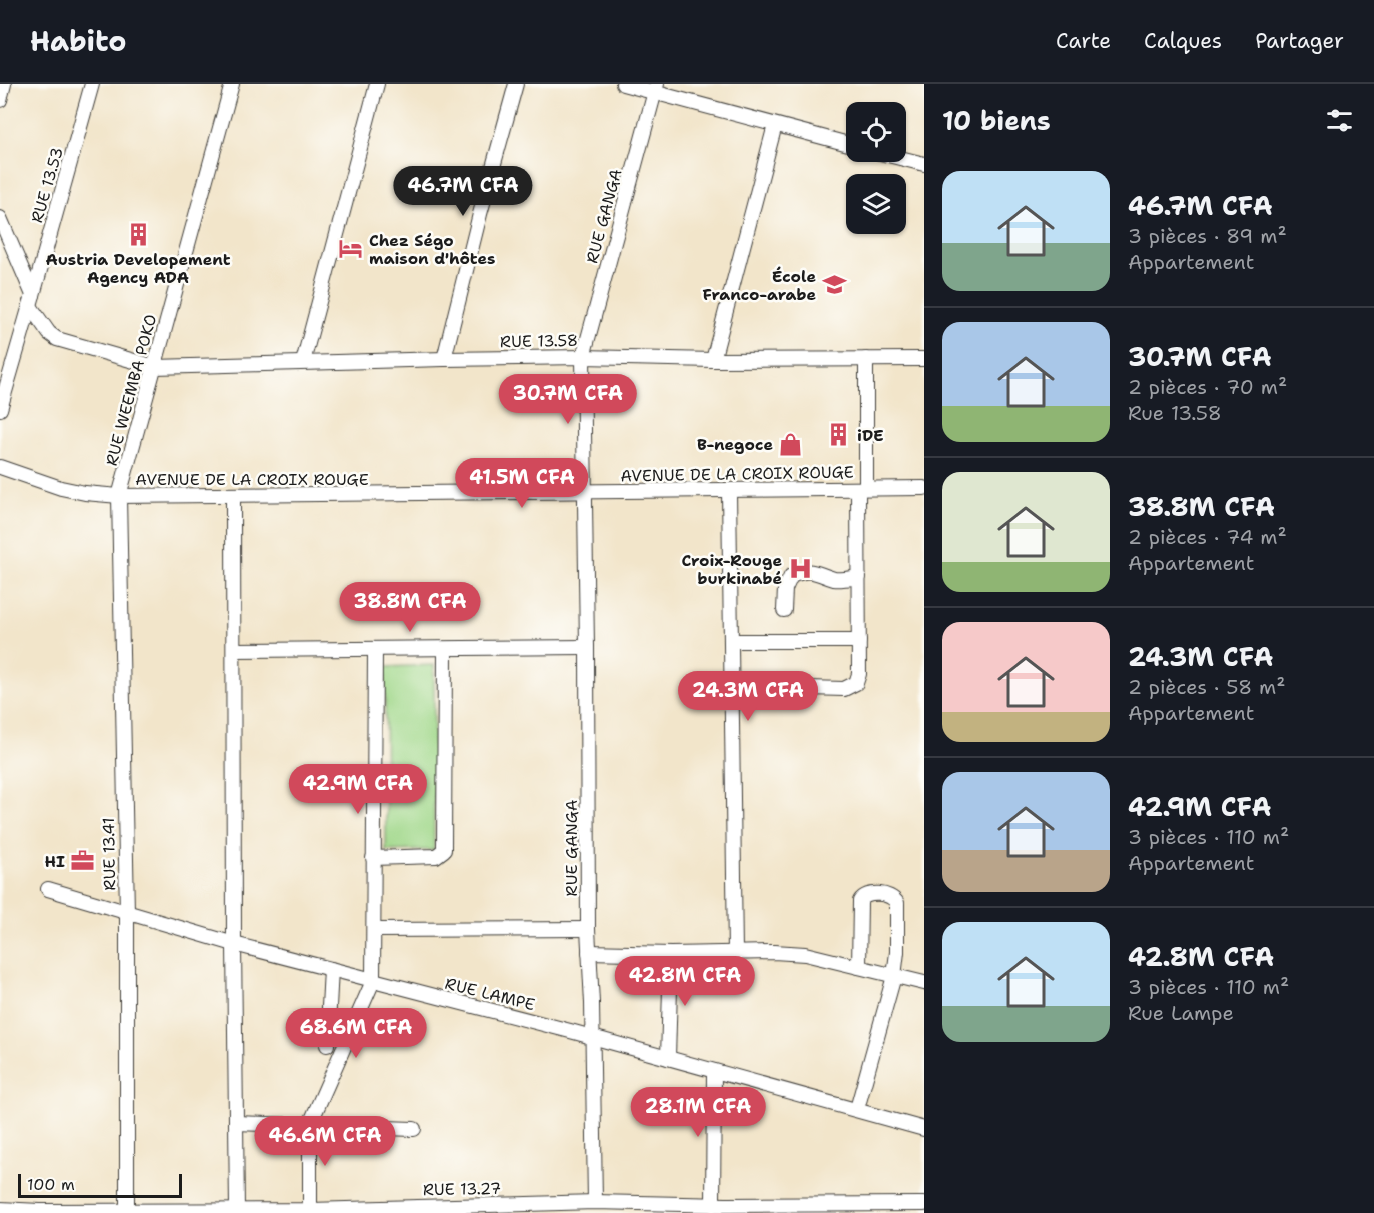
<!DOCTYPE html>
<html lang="fr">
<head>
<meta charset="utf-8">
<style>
  :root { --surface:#171b24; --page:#242831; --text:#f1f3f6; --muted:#9ea1a6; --line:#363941; --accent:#d1495b }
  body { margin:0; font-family:"Shantell Sans",sans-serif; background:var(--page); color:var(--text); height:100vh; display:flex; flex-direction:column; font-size:22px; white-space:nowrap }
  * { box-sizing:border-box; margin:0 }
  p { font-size:20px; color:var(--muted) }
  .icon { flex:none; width:33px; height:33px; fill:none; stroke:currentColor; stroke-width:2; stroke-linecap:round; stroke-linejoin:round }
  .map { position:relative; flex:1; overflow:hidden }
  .sheet { display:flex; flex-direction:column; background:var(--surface); width:450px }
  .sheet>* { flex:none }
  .fabs { position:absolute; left:846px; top:18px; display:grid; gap:12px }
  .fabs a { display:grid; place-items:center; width:60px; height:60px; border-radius:12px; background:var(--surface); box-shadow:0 2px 4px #0004; font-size:30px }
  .scale { position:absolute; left:18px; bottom:15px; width:164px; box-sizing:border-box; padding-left:6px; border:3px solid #1c1c1c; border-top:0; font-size:16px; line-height:21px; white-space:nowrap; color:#1c1c1c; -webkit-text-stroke:4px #fdfcf7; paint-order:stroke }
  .price { position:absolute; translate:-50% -51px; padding:0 14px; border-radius:21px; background:var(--accent); color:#fff; font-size:20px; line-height:39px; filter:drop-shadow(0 2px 3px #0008) }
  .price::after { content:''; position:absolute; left:50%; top:36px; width:18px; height:14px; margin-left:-9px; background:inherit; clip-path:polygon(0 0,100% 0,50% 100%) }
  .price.active { background:#222; color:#fff }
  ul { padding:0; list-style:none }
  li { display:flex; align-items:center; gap:18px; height:150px; padding:0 18px }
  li+li { border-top:2px solid var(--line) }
  li span { display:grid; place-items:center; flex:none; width:168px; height:120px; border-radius:18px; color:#555 }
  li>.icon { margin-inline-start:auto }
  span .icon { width:72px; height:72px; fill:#fffc; stroke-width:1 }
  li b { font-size:26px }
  h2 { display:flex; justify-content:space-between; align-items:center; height:72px; padding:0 18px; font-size:26px }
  header { display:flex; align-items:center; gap:36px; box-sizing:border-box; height:84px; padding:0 30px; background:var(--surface); border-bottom:2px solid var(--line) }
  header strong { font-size:28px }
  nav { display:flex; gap:33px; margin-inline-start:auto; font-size:21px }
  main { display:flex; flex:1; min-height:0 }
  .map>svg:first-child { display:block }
</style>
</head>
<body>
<header>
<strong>Habito</strong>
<nav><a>Carte</a><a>Calques</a><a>Partager</a></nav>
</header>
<main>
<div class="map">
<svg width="924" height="1129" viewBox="0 0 924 1129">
  <rect width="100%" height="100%" fill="#fdfcf7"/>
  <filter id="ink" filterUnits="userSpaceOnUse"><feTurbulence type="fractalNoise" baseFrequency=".0167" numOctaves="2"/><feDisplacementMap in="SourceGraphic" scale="12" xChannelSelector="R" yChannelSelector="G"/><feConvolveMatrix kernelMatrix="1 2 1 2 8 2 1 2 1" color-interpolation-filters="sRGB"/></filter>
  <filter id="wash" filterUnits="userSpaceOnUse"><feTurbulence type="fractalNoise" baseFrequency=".008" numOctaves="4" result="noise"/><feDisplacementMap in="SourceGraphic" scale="24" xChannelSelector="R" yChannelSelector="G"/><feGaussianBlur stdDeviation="1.35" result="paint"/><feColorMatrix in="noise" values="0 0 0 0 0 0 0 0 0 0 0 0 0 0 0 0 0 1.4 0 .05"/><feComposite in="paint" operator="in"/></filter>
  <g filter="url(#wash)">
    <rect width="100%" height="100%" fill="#f2e5ca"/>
    <path fill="#9fd788" stroke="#5e7a52" stroke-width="1.5" d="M434,581V766L386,767L385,583Z"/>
  </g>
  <g filter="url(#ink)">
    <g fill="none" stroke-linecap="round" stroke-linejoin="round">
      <defs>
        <g id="minor">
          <path d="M623,0L856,62"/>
          <path d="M0,16L4,0"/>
          <path d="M876,68L924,80"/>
          <path d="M0,134L33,211L0,325"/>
          <path d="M33,211L92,0"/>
          <path d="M30,222L49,249L57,255L155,283L444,275L583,273L713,276L924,275"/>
          <path d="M444,275L480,130L516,0"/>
          <path d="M866,275V404"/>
          <path d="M713,276L775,41"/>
          <path d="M303,278L377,0"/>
          <path d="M0,383L61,404L85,409L119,412L924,404"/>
          <path d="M729,406L735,869"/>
          <path d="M233,412L234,860L237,1125"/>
          <path d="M784,526L785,505L791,492C814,483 813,489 834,495C842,496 851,494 859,493"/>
          <path d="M732,557H859"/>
          <path d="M234,566L587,563"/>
          <path d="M732,602L844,605L856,599L859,590L858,405"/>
          <path d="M373,774L436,772L444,766L445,565"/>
          <path d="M48,805L234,860L574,948L924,1045"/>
          <path d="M375,846L588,845"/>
          <path d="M589,868L671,870L774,868L805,870L924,899"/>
          <path d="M327,961L331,885"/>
          <path d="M668,974L671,870"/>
          <path d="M857,1025L894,892L897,868V819C890,808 867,806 860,817L859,883"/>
          <path d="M236,1039L414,1045"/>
          <path d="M595,1118L592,919L588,845L587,563L583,273L657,0"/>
          <path d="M713,1121L714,987"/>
          <path d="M0,1125L40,1127L310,1126L595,1118L726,1121L924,1120"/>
          <path d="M310,1126V1040L373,897L375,565"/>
          <path d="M127,1127V828L119,412L232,0"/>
        </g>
      </defs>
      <use href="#minor" stroke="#3c3a36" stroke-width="16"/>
      <use href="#minor" stroke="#fff" stroke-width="14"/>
    </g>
  </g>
  <defs>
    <symbol id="building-bare" viewBox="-9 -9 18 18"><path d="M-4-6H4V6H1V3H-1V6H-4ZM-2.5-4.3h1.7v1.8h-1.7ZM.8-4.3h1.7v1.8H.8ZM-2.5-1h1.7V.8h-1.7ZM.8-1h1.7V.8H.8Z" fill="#d1495b" stroke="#fdfcf7" stroke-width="2.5" paint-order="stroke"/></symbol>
    <symbol id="hotel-bare" viewBox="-9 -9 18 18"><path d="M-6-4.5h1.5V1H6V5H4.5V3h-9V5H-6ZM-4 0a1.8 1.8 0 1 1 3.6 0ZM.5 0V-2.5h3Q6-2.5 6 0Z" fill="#d1495b" stroke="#fdfcf7" stroke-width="2.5" paint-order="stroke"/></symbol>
    <symbol id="school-bare" viewBox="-9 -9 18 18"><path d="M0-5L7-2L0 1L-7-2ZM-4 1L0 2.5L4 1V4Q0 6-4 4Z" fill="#d1495b" stroke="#fdfcf7" stroke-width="2.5" paint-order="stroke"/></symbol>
    <symbol id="shop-bare" viewBox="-9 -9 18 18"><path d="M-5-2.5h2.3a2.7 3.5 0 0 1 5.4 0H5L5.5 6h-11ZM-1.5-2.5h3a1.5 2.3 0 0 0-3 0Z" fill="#d1495b" stroke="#fdfcf7" stroke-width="2.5" paint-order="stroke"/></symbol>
    <symbol id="hospital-bare" viewBox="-9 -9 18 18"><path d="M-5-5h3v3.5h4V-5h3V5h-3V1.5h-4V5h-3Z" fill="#d1495b" stroke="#fdfcf7" stroke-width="2.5" paint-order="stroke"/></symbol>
    <symbol id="office-bare" viewBox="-9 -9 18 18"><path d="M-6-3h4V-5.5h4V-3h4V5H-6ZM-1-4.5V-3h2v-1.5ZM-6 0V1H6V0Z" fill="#d1495b" stroke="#fdfcf7" stroke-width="2.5" paint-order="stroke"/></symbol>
  </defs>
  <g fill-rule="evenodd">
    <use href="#building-bare" x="122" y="134" width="33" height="33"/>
    <use href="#hotel-bare" x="334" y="148" width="33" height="33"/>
    <use href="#school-bare" x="818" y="184" width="33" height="33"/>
    <use href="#building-bare" x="822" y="334" width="33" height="33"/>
    <use href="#shop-bare" x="774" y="344" width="33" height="33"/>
    <use href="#hospital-bare" x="784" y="468" width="33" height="33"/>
    <use href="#office-bare" x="66" y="760" width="33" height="33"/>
  </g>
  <g text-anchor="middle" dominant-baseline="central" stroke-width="5" stroke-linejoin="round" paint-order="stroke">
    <g font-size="16" fill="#1c1c1c" stroke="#fdfcf7">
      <text transform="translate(47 101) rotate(-74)">RUE 13.53</text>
      <text transform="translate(604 132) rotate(-75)">RUE GANGA</text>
      <text transform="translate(539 257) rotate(-1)">RUE 13.58</text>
      <text transform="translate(131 306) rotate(-75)">RUE WEEMBA POKO</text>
      <text transform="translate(737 390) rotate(-1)">AVENUE DE LA CROIX ROUGE</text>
      <text x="252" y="395">AVENUE DE LA CROIX ROUGE</text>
      <text transform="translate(571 764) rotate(-90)">RUE GANGA</text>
      <text transform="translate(109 770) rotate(-91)">RUE 13.41</text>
      <text transform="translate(490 910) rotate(14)">RUE LAMPE</text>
      <text transform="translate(462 1105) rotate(-1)">RUE 13.27</text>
    </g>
    <g font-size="16" font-weight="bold" fill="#1c1c1c" stroke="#fdfcf7" text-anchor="end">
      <text x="369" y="156" text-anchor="start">Chez Ségo<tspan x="369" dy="18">maison d'hôtes</tspan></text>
      <text x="138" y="175" text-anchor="middle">Austria Developement<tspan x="138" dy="18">Agency ADA</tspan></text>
      <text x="816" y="192">École<tspan x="816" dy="18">Franco-arabe</tspan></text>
      <text x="857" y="351" text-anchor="start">iDE</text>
      <text x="773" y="360">B-negoce</text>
      <text x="782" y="476">Croix-Rouge<tspan x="782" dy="18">burkinabé</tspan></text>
      <text x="65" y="777">HI</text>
    </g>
  </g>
</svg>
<div class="fabs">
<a><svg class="icon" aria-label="locate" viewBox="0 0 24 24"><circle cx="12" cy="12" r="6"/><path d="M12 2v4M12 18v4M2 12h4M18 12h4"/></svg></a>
<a><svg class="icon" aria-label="layers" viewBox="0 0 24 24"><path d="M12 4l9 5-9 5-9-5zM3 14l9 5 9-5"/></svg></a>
</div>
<div class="scale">100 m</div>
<b class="price active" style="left:463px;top:133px">46.7M CFA</b>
<b class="price" style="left:568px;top:341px">30.7M CFA</b>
<b class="price" style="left:522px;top:425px">41.5M CFA</b>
<b class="price" style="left:410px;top:549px">38.8M CFA</b>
<b class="price" style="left:748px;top:638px">24.3M CFA</b>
<b class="price" style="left:358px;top:731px">42.9M CFA</b>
<b class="price" style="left:685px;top:923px">42.8M CFA</b>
<b class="price" style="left:356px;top:975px">68.6M CFA</b>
<b class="price" style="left:698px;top:1054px">28.1M CFA</b>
<b class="price" style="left:325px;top:1083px">46.6M CFA</b>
</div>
<section class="sheet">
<h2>10 biens<svg class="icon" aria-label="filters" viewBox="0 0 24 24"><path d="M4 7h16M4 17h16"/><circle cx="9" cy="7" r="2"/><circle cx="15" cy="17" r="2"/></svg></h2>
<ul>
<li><span style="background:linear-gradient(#bfe0f5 60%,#7fa58c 0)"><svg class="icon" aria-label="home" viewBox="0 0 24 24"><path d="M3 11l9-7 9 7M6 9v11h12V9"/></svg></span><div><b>46.7M CFA</b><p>3 pièces · 89 m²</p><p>Appartement</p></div></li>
<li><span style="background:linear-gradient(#a9c7e8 70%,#8fb573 0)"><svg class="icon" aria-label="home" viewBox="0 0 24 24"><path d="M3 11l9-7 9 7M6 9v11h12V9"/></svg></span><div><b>30.7M CFA</b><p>2 pièces · 70 m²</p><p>Rue 13.58</p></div></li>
<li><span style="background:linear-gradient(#dfe7d0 75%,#8fb573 0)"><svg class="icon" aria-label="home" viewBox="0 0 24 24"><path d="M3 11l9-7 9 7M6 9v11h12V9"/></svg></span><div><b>38.8M CFA</b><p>2 pièces · 74 m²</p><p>Appartement</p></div></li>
<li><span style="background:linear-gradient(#f6c9c9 75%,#c2b280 0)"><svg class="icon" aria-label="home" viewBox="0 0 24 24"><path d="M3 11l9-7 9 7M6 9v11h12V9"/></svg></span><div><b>24.3M CFA</b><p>2 pièces · 58 m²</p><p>Appartement</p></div></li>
<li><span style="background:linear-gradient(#a9c7e8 65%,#b9a48a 0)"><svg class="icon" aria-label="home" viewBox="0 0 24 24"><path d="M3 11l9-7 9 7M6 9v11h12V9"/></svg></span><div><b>42.9M CFA</b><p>3 pièces · 110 m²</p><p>Appartement</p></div></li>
<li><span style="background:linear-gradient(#bfe0f5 70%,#7fa58c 0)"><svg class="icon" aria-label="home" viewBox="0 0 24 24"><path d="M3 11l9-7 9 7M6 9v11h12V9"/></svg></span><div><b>42.8M CFA</b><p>3 pièces · 110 m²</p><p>Rue Lampe</p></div></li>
</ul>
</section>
</main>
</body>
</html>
